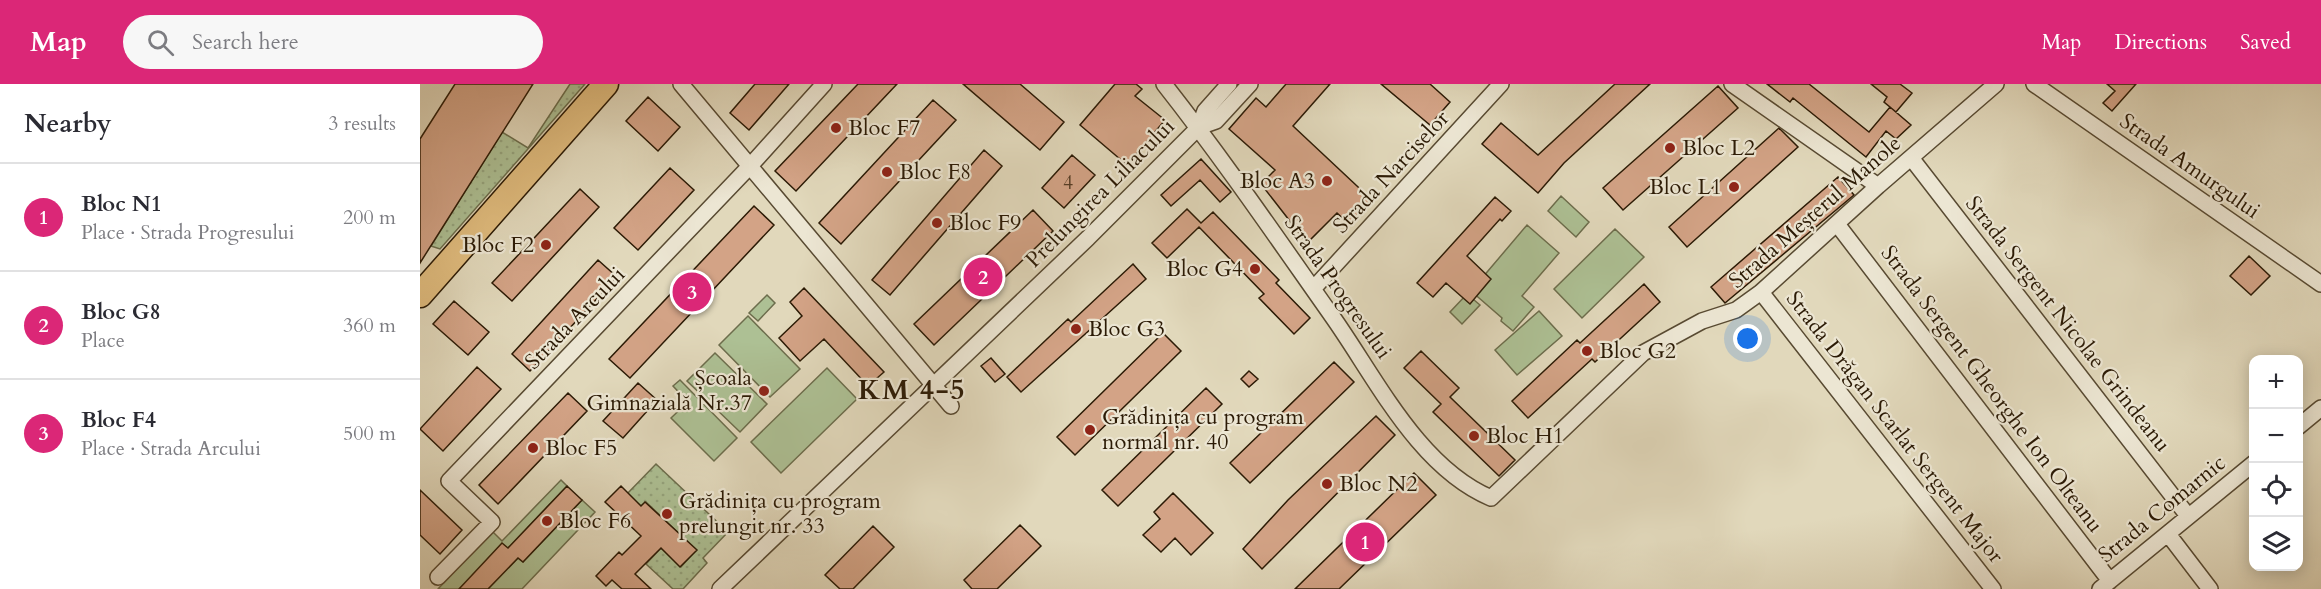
<!DOCTYPE html>
<html lang="en">
<head>
<meta charset="utf-8">
<style>
	body { margin:0; font-family:Cardo,serif; background:#f7f7f7; color:#2b2b33 }
	.controls { position:absolute; right:18px; bottom:18px; display:grid; overflow:hidden; border-radius:12px; box-shadow:0 3px 15px #0003 }
	.controls button { width:54px; height:54px; display:grid; place-items:center; padding:0; border:0; border-bottom:2px solid #e1e1e2; background:#fff; color:#2b2b33; font:30px sans-serif }
	.you { position:absolute; left:1328px; top:255px; width:21px; height:21px; margin:-15px; border:4px solid #fff; border-radius:50%; background:#1a73e8; box-shadow:0 0 0 9px #1a73e833 }
	.badge { display:grid; place-items:center; width:39px; height:39px; border-radius:50%; background:#db2777; color:#fff; font-size:20px; font-weight:700 }
	.pin { position:absolute; translate:-50% -50%; border:3px solid #fff; box-shadow:0 2px 6px #0006 }
	.list { margin:0; padding:0; list-style:none }
	h2 { display:flex; justify-content:space-between; align-items:center; height:78px; margin:0; padding:0 24px; font-size:26px }
	h2 small { font-size:20px; font-weight:400; color:#7c7c81 }
	.list li { display:grid; grid-template-columns:39px 1fr auto; gap:18px; align-items:center; box-sizing:border-box; height:108px; padding:0 24px; border-top:2px solid #e1e1e2 }
	.list b { display:block; font-size:22px; white-space:nowrap }
	.list p { margin:0; font-size:20px; white-space:nowrap; color:#7c7c81 }
	.list em { font-size:20px; font-style:normal; color:#7c7c81 }
	.icon { flex:none; width:33px; height:33px; fill:none; stroke:currentColor; stroke-width:2; stroke-linecap:round; stroke-linejoin:round }
	.map { position:relative; flex:none; width:1901px; height:505px; overflow:hidden }
	header { display:flex; align-items:center; gap:36px; box-sizing:border-box; height:84px; padding:0 30px; background:#db2777; color:#fff }
	header strong { font-size:28px }
	nav { display:flex; gap:33px; margin-inline-start:auto; font-size:21px }
	.search { width:420px; height:54px; background:#f7f7f7; display:flex; align-items:center; gap:15px; box-sizing:border-box; padding:0 21px; border-radius:33px; color:#7c7c81; font-size:22px }
	main { display:flex }
	aside { flex:1; background:#fff }
	.map>svg:first-child { display:block }
</style>
</head>
<body>
<header>
<strong>Map</strong>
<div class="search"><svg class="icon" aria-label="search" viewBox="0 0 24 24"><circle cx="10" cy="10" r="6"/><path d="M15 15l6 6"/></svg>Search here</div>
<nav><a>Map</a><a>Directions</a><a>Saved</a></nav>
</header>
<main>
<aside>
<h2>Nearby<small>3 results</small></h2>
<ul class="list">
<li><span class="badge">1</span><div><b>Bloc N1</b><p>Place · Strada Progresului</p></div><em>200 m</em></li>
<li><span class="badge">2</span><div><b>Bloc G8</b><p>Place</p></div><em>360 m</em></li>
<li><span class="badge">3</span><div><b>Bloc F4</b><p>Place · Strada Arcului</p></div><em>500 m</em></li>
</ul>
</aside>
<div class="map">
<svg width="1901" height="505" viewBox="0 0 1901 505">
	<defs>
		<pattern id="grass-dots" width="8" height="8" patternUnits="userSpaceOnUse" patternTransform="scale(1.5)"><rect width="8" height="8" fill="#adc094"/><path d="M2 2h.1M6 6h.1" fill="none" stroke="#95a47e" stroke-width="1.8" stroke-linecap="round"/></pattern>
	</defs>
	<rect width="100%" height="100%" fill="#e1d8bb"/>
	<filter id="stains"><feTurbulence type="fractalNoise" baseFrequency=".00333" numOctaves="4"/><feColorMatrix values="0 0 0 0 .2 0 0 0 0 .09 0 0 0 0 .02 0 0 0 .5 -.17"/></filter>
	<radialGradient id="worn" r=".72"><stop offset=".6" stop-color="#630" stop-opacity="0"/><stop offset="1" stop-color="#630" stop-opacity=".3"/></radialGradient>
	<!-- grass -->
	<path fill="url(#grass-dots)" stroke="#6c6d4c" stroke-width="1.5" d="M150 0H165L20 165 11 162 82 48 108 64Z
		M236 380 308 448 283 474 287 479 263 505H253L226 480 241 464 261 483 276 466 226 418 221 422 207 410Z"/>
	<!-- garden -->
	<path fill="#adc094" stroke="#6c6d4c" stroke-width="1.5" d="M1141 112 1169 138 1156 153 1128 127Z
		M1107 141 1139 169 1102 212 1114 223 1093 247 1081 237 1082 234 1051 207Z
		M1195 145 1224 173 1162 234 1134 205Z
		M1047 210 1060 221 1042 240 1030 228Z
		M347 211 355 219 338 237 329 229Z
		M1119 227 1142 252 1097 291 1075 266Z
		M328 232 380 285 350 313 299 261Z
		M295 269 347 320 320 348 267 297Z
		M407 284 437 315 361 389 331 358Z
		M260 296 317 354 294 377 251 334 268 318 253 302Z
		M141 396 147 402 88 464 39 505H18L72 447 82 457Z
		M162 416 175 428 102 505H68L98 474 103 478Z"/>
	<!-- building -->
	<path fill="#d3a386" stroke="#2b1a05" stroke-width="1.5" d="M35 0H113L0 179V55Z
		M335 0H369L329 46 310 29Z
		M438 0H477L376 107 355 87Z
		M543 0H600L644 38 620 66Z
		M695 0H716L722 5 715 12 745 36 707 81 660 41Z
		M866 0H910L873 42 953 117 930 141 917 129 887 159 841 100 855 86 809 45 836 14 846 23Z
		M961 0H1010L1030 18 1010 41Z
		M1195 0H1230L1144 79 1118 109 1062 60 1081 39 1118 71Z
		M1347 0H1389L1449 48 1470 23 1491 41 1476 55 1466 47 1446 73 1373 14 1370 18Z
		M1451 0H1480L1492 9 1476 28 1464 18 1467 13Z
		M1687 0H1716L1692 27 1683 19 1695 7Z
		M1298 2 1318 24 1203 126 1183 104Z
		M228 13 260 43 238 67 206 37Z
		M513 16 536 36 421 160 399 139Z
		M1359 44 1378 63 1267 163 1249 143Z
		M564 66 582 82 470 211 452 196Z
		M652 71 675 91 644 124 622 104Z
		M781 75 811 108 800 118 780 96 751 122 741 111Z
		M250 84 274 106 218 166 194 144Z
		M1418 93 1434 111 1305 219 1291 203Z
		M160 105 179 123 92 217 72 199Z
		M1075 113 1091 127 1082 137 1080 135 1047 172 1071 195 1050 220 1026 199 1013 213 997 199Z
		M334 122 354 141 210 294 189 275Z
		M767 125 781 139 793 128 859 196 856 199 890 234 874 250 839 214 844 210 779 143 747 174 732 159Z
		M613 126 633 147 514 261 494 240Z
		M1829 172 1850 192 1831 211 1810 192Z
		M178 176 197 193 110 287 92 270Z
		M713 180 726 195 601 308 587 293 648 235 651 238Z
		M1224 200 1240 218 1175 278 1172 275 1108 334 1092 317 1157 256 1160 259Z
		M384 204 464 288 448 302 404 255 380 277 359 254 382 232 370 218Z
		M34 217 69 248 48 271 13 240Z
		M743 249 761 267 655 371 637 353Z
		M1001 267 1039 304 1030 313 1095 376 1079 392 1013 328 1021 320 984 284Z
		M571 274 585 290 575 298 561 282Z
		M914 278 934 298 830 399 810 379Z
		M57 283 81 305 23 367 0 345Z
		M829 287 838 295 829 303 821 295Z
		M218 299 237 316 203 354 183 337Z
		M786 304 802 320 698 422 682 406Z
		M148 309 167 327 78 420 59 401Z
		M956 332 975 351 842 485 823 465 868 416Z
		M994 389 1016 411 919 505H875Z
		M147 402 162 416 103 478 98 474 68 505H39L82 459 88 464Z
		M201 402 221 422 225 418 277 466 260 483 241 464 215 490 231 505H202L192 496 186 502 176 492 199 468 202 471 221 452 185 418Z
		M0 406 42 446 20 470 0 451Z
		M753 409 793 449 771 471 755 454 741 468 723 451 740 435 734 428Z
		M600 441 621 462 577 505H552L544 496Z
		M453 442 474 463 433 505H420L405 491Z"/>
	<g fill="none" stroke-linecap="round" stroke-linejoin="round">
		<defs>
			<path id="street" d="M261 0 531 322
				M744 0C803 75 857 154 912 232 956 294 998 383 1071 414L1223 269 1282 237 1316 226 1341 208 1458 102 1576 0
				M1312 0 1458 102
				M1614 0 1901 200
				M779 43 785 27 809 0
				M1492 75 1768 432
				M1417 140 1690 497
				M893 205 1081 0
				M1341 208 1573 505
				M1878 343 1901 324
				M1748 450 1790 505
				M18 493 72 438 29 397 330 82 404 0
				M300 505 668 154 779 43 796 37 830 0
				M1680 505 1834 379"/>
			<path id="primary" d="M0 211 186 0"/>
		</defs>
		<!-- street casing -->
		<use href="#street" stroke="#584a32" stroke-width="18"/>
		<!-- primary casing -->
		<use href="#primary" stroke="#2b1a05" stroke-width="27"/>
		<!-- street -->
		<use href="#street" stroke="#ece6d3" stroke-width="15"/>
		<!-- primary -->
		<use href="#primary" stroke="#e0bc7e" stroke-width="24"/>
	</g>
	<!-- markers -->
	<g fill="#8f2418" stroke="#ece6d3" stroke-width="2">
		<circle cx="416" cy="44" r="6"/>
		<circle cx="1250" cy="64" r="6"/>
		<circle cx="467" cy="88" r="6"/>
		<circle cx="907" cy="97" r="6"/>
		<circle cx="1314" cy="103" r="6"/>
		<circle cx="517" cy="139" r="6"/>
		<circle cx="126" cy="161" r="6"/>
		<circle cx="835" cy="185" r="6"/>
		<circle cx="656" cy="245" r="6"/>
		<circle cx="1167" cy="267" r="6"/>
		<circle cx="344" cy="307" r="6"/>
		<circle cx="670" cy="346" r="6"/>
		<circle cx="1054" cy="352" r="6"/>
		<circle cx="113" cy="364" r="6"/>
		<circle cx="907" cy="400" r="6"/>
		<circle cx="247" cy="430" r="6"/>
		<circle cx="127" cy="437" r="6"/>
	</g>
	<g text-anchor="middle" dominant-baseline="central" stroke-width="4.5" stroke-linejoin="round" paint-order="stroke">
		<!-- number labels -->
		<g font-size="20" fill="#553c25">
			<text x="648" y="98">4</text>
		</g>
		<!-- poi labels -->
		<g font-size="22" fill="#2b1a05" stroke="#ece6d3" text-anchor="start">
			<text x="428" y="44">Bloc F7</text>
			<text x="1262" y="64">Bloc L2</text>
			<text x="479" y="88">Bloc F8</text>
			<text x="895" y="97" text-anchor="end">Bloc A3</text>
			<text x="1302" y="103" text-anchor="end">Bloc L1</text>
			<text x="529" y="139">Bloc F9</text>
			<text x="114" y="161" text-anchor="end">Bloc F2</text>
			<text x="823" y="185" text-anchor="end">Bloc G4</text>
			<text x="668" y="245">Bloc G3</text>
			<text x="1179" y="267">Bloc G2</text>
			<text x="332" y="294" text-anchor="end">Școala<tspan x="332" dy="25">Gimnazială Nr.37</tspan></text>
			<text x="682" y="333">Grădinița cu program<tspan x="682" dy="25">normal nr. 40</tspan></text>
			<text x="1066" y="352">Bloc H1</text>
			<text x="125" y="364">Bloc F5</text>
			<text x="919" y="400">Bloc N2</text>
			<text x="259" y="417">Grădinița cu program<tspan x="259" dy="25">prelungit nr. 33</tspan></text>
			<text x="139" y="437">Bloc F6</text>
		</g>
		<!-- street labels -->
		<g font-size="22" fill="#2b1a05" stroke="#ece6d3">
			<text transform="translate(1770 82) rotate(35)">Strada Amurgului</text>
			<text transform="translate(971 88) rotate(-47)">Strada Narciselor</text>
			<text transform="translate(680 109) rotate(-45)">Prelungirea Liliacului</text>
			<text transform="translate(1395 128) rotate(-41)">Strada Meșterul Manole</text>
			<text transform="translate(918 203) rotate(55)">Strada Progresului</text>
			<text transform="translate(155 234) rotate(-46)">Strada Arcului</text>
			<text transform="translate(1648 240) rotate(52)">Strada Sergent Nicolae Grindeanu</text>
			<text transform="translate(1572 305) rotate(53)">Strada Sergent Gheorghe Ion Olteanu</text>
			<text transform="translate(1475 343) rotate(52)">Strada Drăgan Scarlat Sergent Major</text>
			<text transform="translate(1742 425) rotate(-39)">Strada Comarnic</text>
		</g>
		<!-- district labels -->
		<g font-size="28" font-weight="bold" letter-spacing="1.5" fill="#2b1a05" stroke="#ece6d3">
			<text x="492" y="306">KM 4-5</text>
		</g>
	</g>
	<rect width="100%" height="100%" filter="url(#stains)"/>
	<rect width="100%" height="100%" fill="url(#worn)"/>
</svg>
<div class="controls">
<button>+</button>
<button>−</button>
<button><svg class="icon" aria-label="locate" viewBox="0 0 24 24"><circle cx="12" cy="12" r="6"/><path d="M12 2v4M12 18v4M2 12h4M18 12h4"/></svg></button>
<button><svg class="icon" aria-label="layers" viewBox="0 0 24 24"><path d="M12 4l9 5-9 5-9-5zM3 14l9 5 9-5"/></svg></button>
</div>
<div class="you"></div>
<div class="pin badge" style="left:945px;top:458px">1</div>
<div class="pin badge" style="left:563px;top:193px">2</div>
<div class="pin badge" style="left:272px;top:208px">3</div>
</div>
</main>
</body>
</html>
